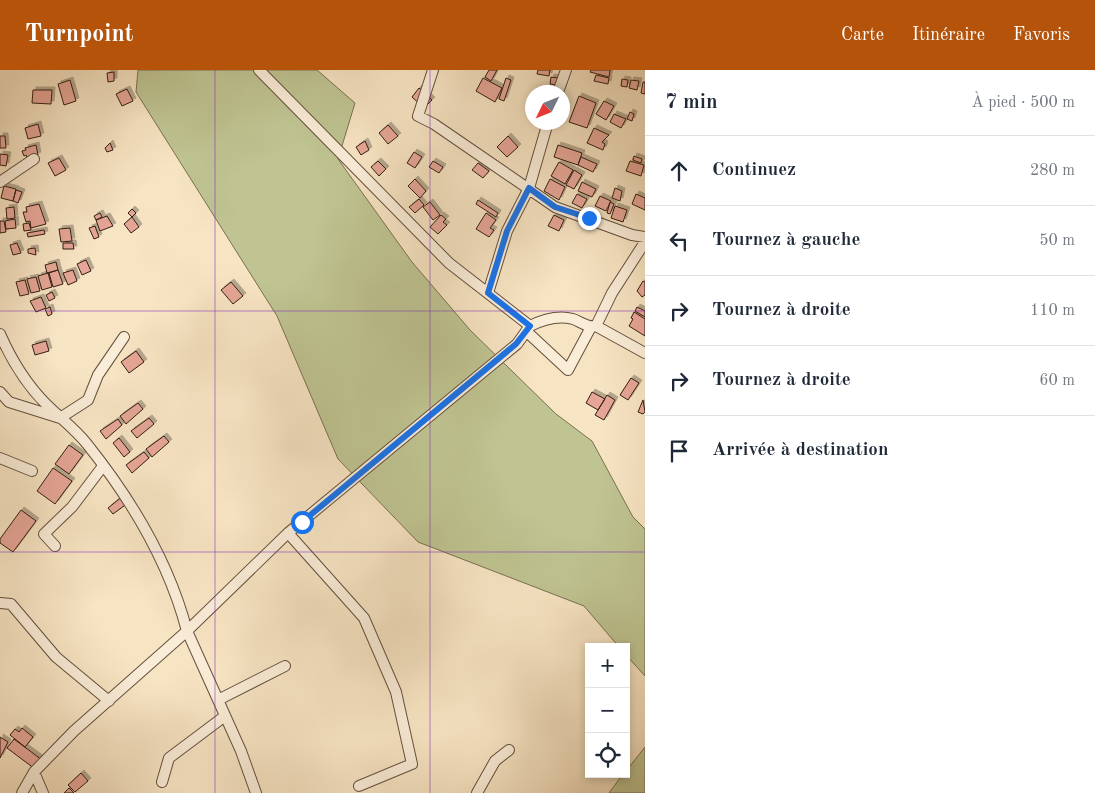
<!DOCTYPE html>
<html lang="fr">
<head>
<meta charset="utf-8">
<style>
	body { margin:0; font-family:"Old Standard TT",serif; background:#f2f2f3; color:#1f2937 }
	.controls { position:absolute; right:15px; bottom:15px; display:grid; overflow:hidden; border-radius:0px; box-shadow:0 2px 8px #0003 }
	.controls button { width:45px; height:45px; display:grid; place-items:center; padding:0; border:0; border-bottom:1px solid #e0e1e3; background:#fff; color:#1f2937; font:25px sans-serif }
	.compass { position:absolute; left:525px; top:15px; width:45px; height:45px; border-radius:50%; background:#fff; box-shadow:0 2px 8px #0003; rotate:227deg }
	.stop { position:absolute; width:15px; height:15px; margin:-11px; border:4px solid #1a73e8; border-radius:50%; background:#fff }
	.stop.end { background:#1a73e8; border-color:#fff; box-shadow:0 1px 5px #0008 }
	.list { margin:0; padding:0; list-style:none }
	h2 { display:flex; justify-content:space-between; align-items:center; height:65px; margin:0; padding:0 20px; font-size:21px }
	h2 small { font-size:16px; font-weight:400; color:#747a83 }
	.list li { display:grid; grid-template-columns:32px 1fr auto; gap:15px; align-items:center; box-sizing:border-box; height:70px; padding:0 20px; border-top:1px solid #e0e1e3 }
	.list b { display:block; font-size:19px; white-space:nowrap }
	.list em { font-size:16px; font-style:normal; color:#747a83 }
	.icon { flex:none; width:28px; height:28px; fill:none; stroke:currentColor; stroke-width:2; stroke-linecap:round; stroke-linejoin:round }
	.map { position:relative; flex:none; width:645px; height:723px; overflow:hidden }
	header { display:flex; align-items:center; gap:30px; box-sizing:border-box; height:70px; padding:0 25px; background:#b45309; color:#fff }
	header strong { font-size:24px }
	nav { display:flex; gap:28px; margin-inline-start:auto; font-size:18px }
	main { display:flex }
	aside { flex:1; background:#fff }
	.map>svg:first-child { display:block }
</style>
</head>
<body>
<header>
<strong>Turnpoint</strong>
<nav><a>Carte</a><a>Itinéraire</a><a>Favoris</a></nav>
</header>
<main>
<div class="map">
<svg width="645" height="723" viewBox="0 0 645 723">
	<defs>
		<filter id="shadow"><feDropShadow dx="3" dy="-3" stdDeviation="0" flood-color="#0004"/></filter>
	</defs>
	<rect width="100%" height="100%" fill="#f7e4c3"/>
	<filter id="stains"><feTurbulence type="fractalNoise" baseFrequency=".004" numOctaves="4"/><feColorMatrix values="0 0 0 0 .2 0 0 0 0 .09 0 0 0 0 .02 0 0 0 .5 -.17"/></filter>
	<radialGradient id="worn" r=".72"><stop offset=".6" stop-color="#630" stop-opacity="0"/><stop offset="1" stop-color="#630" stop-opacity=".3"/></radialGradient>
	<!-- green -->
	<path fill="#bfc492" stroke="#797052" d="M138 0H317L355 33 338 89 412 192 470 260 556 344 592 371 633 447 645 459V606L626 585V577H619L584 536 418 472 338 389 277 246 136 22Z
		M645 677V723H609L623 704H626V701Z"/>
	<!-- building -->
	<path fill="#e6a697" stroke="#331d12" filter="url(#shadow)" d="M489 0H497L491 11 485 7Z
		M538 0H550L549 6 537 4Z
		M591 0H610L609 7 590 2Z
		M114 2V11L108 12 107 3Z
		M596 5 609 8 608 14 594 11Z
		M551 7 558 8 556 15 550 14Z
		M483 8 502 18 495 32 476 21Z
		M506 8 511 10 504 31 499 29Z
		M622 9 628 10 627 17 621 16Z
		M70 10 76 31 64 35 58 14Z
		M631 10 639 11 637 20 629 18Z
		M643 12H645V24L641 23Z
		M419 18 432 30 424 38 412 27Z
		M127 19 133 31 122 36 116 24Z
		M33 20H52L51 34 32 33Z
		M579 26 596 33 587 58 569 52Z
		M604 31 614 36 606 50 596 44Z
		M630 42 634 44 632 51 627 49Z
		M614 44 626 49 621 58 610 52Z
		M38 54 41 66 28 69 25 58Z
		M388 55 398 66 388 74 379 63Z
		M594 58 609 65 602 72 605 74 603 80 587 73Z
		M0 66H5L6 78H0Z
		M508 66 518 77 507 87 497 77Z
		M365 71 369 80 361 85 356 77Z
		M110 73 113 80 107 82 105 78Z
		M36 75 38 85 27 88 26 85 24 86 22 81 26 80 25 78Z
		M558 75 582 83 578 95 554 87Z
		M414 82 422 87 415 98 407 93Z
		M0 84 8 85 6 96 0 95Z
		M634 86 642 89 641 93 633 90Z
		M581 87 597 94 593 102 578 95Z
		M59 88 66 100 55 106 48 93Z
		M378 91 386 99 379 106 371 97Z
		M433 91 443 97 439 103 429 97Z
		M630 91 644 95 641 106 626 101Z
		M559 92 573 100 565 114 551 106Z
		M478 93 489 101 483 108 472 100Z
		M574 100 582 105 574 119 566 115Z
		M415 109 426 121 420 128 408 116Z
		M550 109 565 117 559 130 544 121Z
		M582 112 596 119 592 127 578 121Z
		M4 116 16 119 13 131 1 128Z
		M615 118 622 121 620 131 612 128Z
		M16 120 22 122 18 133 13 131Z
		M577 124 587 129 582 138 572 133Z
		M636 124 645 128V140L632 134Z
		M600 126 611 131 606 141 595 136Z
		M419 129 424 135 415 143 409 137Z
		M478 130 498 143 496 147 476 134Z
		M430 132 440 145 433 150 423 137Z
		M610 132 614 134 610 144 607 143Z
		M39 134 46 154 31 158 30 151 26 152 23 142H27L26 137Z
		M615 136 627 140 623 152 611 148Z
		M14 137 15 148 7 149 6 138Z
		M132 139 136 143 132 147 128 143Z
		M100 143 102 147 96 150 94 146Z
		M486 143 496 150 490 158 494 160 489 167 476 159Z
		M441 145 446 149 443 152 447 155 438 164 430 157Z
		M554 145 564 150 559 161 548 156Z
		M107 146 113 156 100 161 96 150Z
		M132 147 139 157 131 163 124 154Z
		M15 149 16 158 6 159 5 151Z
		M0 151H4L6 162 0 163Z
		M29 153 31 160 24 161 23 154Z
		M95 156 99 167 94 169 89 158Z
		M70 158 72 171 61 172 59 159Z
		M44 160 45 164 28 167 27 163Z
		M17 173 21 183 13 185 10 175Z
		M63 173H73L74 179H63Z
		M35 178 36 185 28 183V179Z
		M86 190 91 201 82 205 77 194Z
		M56 192 58 200 47 203 45 195Z
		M58 200 63 214 53 217 49 203Z
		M73 200 77 211 68 215 63 203Z
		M48 203 52 217 42 220 38 206Z
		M36 207 40 221 31 223 27 209Z
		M25 210 29 224 20 226 16 212Z
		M643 211 645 212V225L642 227 637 221Z
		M231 212 243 226 233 234 221 220Z
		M52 222 55 228 49 231 46 225Z
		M41 227 46 238 36 242 30 231Z
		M50 237 52 244 48 246 45 239Z
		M637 237 645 241V247L635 241Z
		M634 242 645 249V266L629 256 633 249 631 248Z
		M46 271 49 281 35 285 32 275Z
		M136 281 144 292 129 303 121 292Z
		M631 308 639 313 628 330 620 325Z
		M592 322 605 329 598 340 586 333Z
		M607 325 615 330 604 350 595 345Z
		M643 330 645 342 643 344 638 342Z
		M138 333 143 339 126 354 120 346Z
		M149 348 154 354 137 368 131 361Z
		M118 349 122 355 106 369 100 361Z
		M164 366 169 372 152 387 146 379Z
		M119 368 130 382 124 387 113 373Z
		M69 375 83 385 69 404 55 394Z
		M144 382 149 388 132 403 126 395Z
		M53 398 72 411 55 434 37 421Z
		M123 426 128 433 113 444 108 438Z
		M21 440 36 451 13 482 0 473V469Z
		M22 658 33 667 25 677 10 665 15 659 19 662Z
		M0 667 8 672 0 688Z
		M14 669 42 690 35 699 7 678Z
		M81 703 88 711 75 722 68 715Z
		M69 718 74 723H64Z"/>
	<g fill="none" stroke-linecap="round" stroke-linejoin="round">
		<defs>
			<path id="minor" d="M259 0 449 193 530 256C544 249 558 245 573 249 581 252 588 258 596 256L645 283
				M433 0 418 46 434 54 555 137 632 165 645 167
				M558 22 566 0
				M0 112 34 89
				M488 223 507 161 529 118 548 52
				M596 256 612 223 645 172
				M526 261 568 300 591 257
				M0 264C11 289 27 315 46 334 59 347 75 359 87 374 131 429 169 492 187 561L241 681 256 723
				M0 322 9 332 60 348 88 330 98 305 124 267
				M0 388 32 401
				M288 463 364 548 396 622 412 694 359 716
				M55 476 44 464 72 437 103 396
				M0 533 11 534 56 587 109 631
				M218 630 285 596
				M34 702 43 723
				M162 712 169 688 225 646
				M22 723 34 702 74 661 187 561 288 463 517 274 530 256
				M477 723 495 691 509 680"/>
		</defs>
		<!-- minor casing -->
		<use href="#minor" stroke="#644f3e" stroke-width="12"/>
		<!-- minor -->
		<use href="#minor" stroke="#faedd8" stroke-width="10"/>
	</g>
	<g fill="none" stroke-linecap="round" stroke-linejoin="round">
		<!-- route -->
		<path stroke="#1a73e8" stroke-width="6" d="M302 452 516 274 530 256 488 223 507 161 529 118 555 137 589 148"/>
	</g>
	<!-- grid -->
	<path fill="none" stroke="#7b2cbf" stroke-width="1" stroke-opacity="0.55" d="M215 0V723M430 0V723M0 241H645M0 482H645"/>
	<rect width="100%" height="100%" filter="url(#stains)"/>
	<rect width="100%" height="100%" fill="url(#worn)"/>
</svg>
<div class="controls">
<button>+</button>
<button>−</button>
<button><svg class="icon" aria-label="locate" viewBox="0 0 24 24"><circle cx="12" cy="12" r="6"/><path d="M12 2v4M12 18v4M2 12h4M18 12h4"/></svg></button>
</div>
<svg class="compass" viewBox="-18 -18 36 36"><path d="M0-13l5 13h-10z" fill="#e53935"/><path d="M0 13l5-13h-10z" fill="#747a83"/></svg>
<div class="stop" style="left:302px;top:452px"></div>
<div class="stop end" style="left:589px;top:148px"></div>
</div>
<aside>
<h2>7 min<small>À pied · 500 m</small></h2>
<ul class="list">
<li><svg class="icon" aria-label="ahead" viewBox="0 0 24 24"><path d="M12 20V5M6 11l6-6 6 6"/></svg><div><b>Continuez</b></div><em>280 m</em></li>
<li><svg class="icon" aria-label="left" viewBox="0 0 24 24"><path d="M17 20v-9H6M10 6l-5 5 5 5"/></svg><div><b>Tournez à gauche</b></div><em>50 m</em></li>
<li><svg class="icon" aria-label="right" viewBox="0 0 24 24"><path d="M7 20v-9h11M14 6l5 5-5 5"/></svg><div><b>Tournez à droite</b></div><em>110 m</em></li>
<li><svg class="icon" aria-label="right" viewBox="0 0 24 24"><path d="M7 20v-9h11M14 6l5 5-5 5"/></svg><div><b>Tournez à droite</b></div><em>60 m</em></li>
<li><svg class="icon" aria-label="arrive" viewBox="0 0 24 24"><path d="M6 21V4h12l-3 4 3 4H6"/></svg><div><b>Arrivée à destination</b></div></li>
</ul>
</aside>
</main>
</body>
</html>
